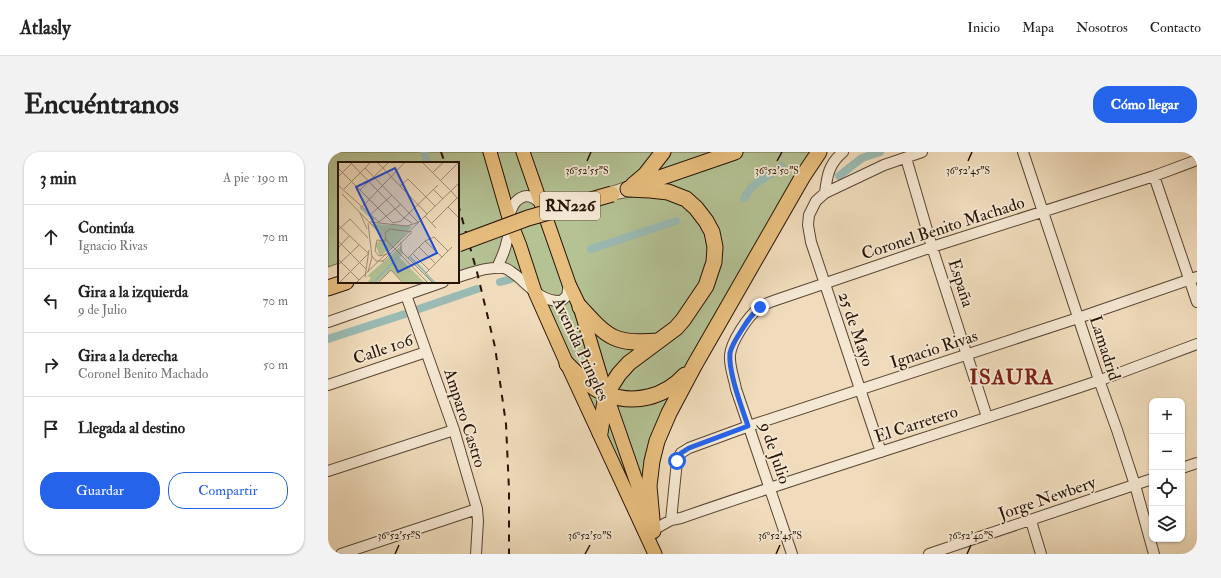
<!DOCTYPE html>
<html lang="es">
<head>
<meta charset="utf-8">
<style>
	body { margin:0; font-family:"IM FELL Double Pica",serif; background:#f2f2f2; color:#222 }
	.controls { position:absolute; right:12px; bottom:12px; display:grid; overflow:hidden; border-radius:8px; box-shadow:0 1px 3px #0004 }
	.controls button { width:36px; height:36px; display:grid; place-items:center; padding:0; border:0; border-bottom:1px solid #e0e0e0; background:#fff; color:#222; font:20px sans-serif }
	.stop { position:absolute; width:12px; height:12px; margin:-9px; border:3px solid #2563eb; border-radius:50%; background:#fff }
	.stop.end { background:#2563eb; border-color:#fff; box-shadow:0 1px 4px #0008 }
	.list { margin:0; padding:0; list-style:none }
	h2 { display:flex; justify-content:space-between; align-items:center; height:52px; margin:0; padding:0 16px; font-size:17px }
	h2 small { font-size:13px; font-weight:400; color:#767676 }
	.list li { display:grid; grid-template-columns:26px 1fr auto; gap:12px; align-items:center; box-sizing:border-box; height:64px; padding:0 16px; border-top:1px solid #e0e0e0 }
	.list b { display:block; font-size:15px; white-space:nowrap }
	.list p { margin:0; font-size:13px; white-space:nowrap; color:#767676 }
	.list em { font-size:13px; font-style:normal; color:#767676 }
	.actions { display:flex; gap:8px; padding:12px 16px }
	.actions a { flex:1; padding:9px 0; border:1px solid #2563eb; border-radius:16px; text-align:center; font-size:14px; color:#2563eb }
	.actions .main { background:#2563eb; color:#fff }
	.icon { flex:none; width:22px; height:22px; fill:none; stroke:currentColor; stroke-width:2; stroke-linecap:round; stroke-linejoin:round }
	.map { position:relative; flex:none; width:869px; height:402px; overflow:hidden; border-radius:16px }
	header { display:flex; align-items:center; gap:24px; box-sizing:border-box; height:56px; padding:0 20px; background:#fff; border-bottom:1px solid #e0e0e0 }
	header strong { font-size:19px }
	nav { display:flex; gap:22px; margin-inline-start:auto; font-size:14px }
	.intro { display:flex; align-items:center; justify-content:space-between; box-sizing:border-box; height:96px; padding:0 24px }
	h1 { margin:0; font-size:28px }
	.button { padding:10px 18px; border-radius:16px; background:#2563eb; color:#fff; font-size:14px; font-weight:700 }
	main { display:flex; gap:24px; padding:0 24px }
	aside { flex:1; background:#fff; border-radius:16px; box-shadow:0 1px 3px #0004 }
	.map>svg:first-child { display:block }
</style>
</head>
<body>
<header>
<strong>Atlasly</strong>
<nav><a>Inicio</a><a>Mapa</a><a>Nosotros</a><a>Contacto</a></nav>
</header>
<div class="intro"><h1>Encuéntranos</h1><a class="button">Cómo llegar</a></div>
<main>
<aside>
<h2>3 min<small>A pie · 190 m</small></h2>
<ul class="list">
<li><svg class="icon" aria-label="ahead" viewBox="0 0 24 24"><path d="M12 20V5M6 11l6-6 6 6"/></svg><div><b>Continúa</b><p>Ignacio Rivas</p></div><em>70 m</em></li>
<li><svg class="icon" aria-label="left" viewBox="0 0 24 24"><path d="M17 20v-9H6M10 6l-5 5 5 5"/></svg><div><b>Gira a la izquierda</b><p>9 de Julio</p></div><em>70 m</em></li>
<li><svg class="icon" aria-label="right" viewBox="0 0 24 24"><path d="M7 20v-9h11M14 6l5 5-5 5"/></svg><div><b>Gira a la derecha</b><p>Coronel Benito Machado</p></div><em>50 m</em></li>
<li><svg class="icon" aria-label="arrive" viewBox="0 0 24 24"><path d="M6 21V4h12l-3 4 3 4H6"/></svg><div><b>Llegada al destino</b></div></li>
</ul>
<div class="actions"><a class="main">Guardar</a><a>Compartir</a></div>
</aside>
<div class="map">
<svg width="869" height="402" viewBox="0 0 869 402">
	<rect width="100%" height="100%" fill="#f0dcbc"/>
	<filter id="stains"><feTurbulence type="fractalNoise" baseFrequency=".005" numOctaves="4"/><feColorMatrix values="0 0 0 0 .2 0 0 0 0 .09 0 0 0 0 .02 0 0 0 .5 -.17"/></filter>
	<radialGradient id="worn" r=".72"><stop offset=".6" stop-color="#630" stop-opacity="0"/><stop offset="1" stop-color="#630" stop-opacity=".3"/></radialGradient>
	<!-- green -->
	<path fill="#b4c294" stroke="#6c6a4c" d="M0 0H155L177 73 178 84 167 114 130 122V11H11V111L0 115Z
		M167 0H191L206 43 182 54Z
		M201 0H332L311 25 275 37 278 49 322 42 358 51 378 72 383 113 361 154 329 185 289 184 253 149Z
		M341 0H397L319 27Z
		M417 0H485L360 217 321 244 283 241 287 233 375 144 384 69 320 34Z
		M202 47 209 55 237 139 228 147 213 138 186 66 187 59 193 49Z
		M184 87 200 131 174 112Z
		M242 146 272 235 242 208 217 150Z
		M257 166 318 193 279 235Z
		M249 226 275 243 270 272Z
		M354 229 320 347 282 245 304 251Z
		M279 257 321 375 280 291 276 271Z"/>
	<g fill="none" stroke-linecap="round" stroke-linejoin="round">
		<!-- canal -->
		<path stroke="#9abbb4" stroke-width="8" d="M96 0 99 11
			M511 24 534 6 552 0
			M416 46 424 35 438 25 454 14
			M263 97 348 69
			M172 130 183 127
			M88 158 149 137
			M0 187 77 162"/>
		<defs>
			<path id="minor" d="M695 0 771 228 789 278 807 333 826 402
				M578 6 604 95 659 265
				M826 24 869 150
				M497 41C499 23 501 12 515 0
				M169 116C172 109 176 101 178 93 179 88 181 83 181 78 181 74 180 69 181 65 185 47 198 36 213 52
				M130 125C143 121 161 114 176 116 181 117 184 121 189 124 202 135 214 150 233 149L239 144 241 132
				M78 143 126 278 149 357 150 369 148 402
				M0 170 115 130
				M0 233 98 200
				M553 300 483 90 480 73 481 63 488 49 497 41 556 13 594 0
				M854 316 869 311
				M0 319 126 278
				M343 368 349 309 353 301 361 296 421 274 750 166 869 125
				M703 369 713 402
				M320 381 343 368 353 366C491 318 631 276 770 229 803 217 836 204 869 192
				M13 402 149 357
				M464 402 408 237C406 226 401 214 402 203 403 190 420 164 431 156 436 152 442 150 448 148L604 95 826 24 869 8
				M601 402 824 327"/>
			<path id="major" d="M162 0 181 66 192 94 207 140 239 212 327 402
				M195 0 241 132 252 155 278 242 321 366"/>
			<path id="highway" d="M305 33 317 23 335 0
				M308 34 407 0
				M0 136 18 130
				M252 155C280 186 287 193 330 189
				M239 212C250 223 263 236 278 242 307 253 337 245 357 223
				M272 281 278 242 291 222 301 211 348 176 355 168 378 134 386 110 387 95 384 80 378 69 368 56 358 47 340 40 322 38 300 37
				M325 379 321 334 324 309 329 289 341 261 366 214 475 24 491 0"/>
		</defs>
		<!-- minor casing -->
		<use href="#minor" stroke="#584532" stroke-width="12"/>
		<!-- major casing -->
		<use href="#major" stroke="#251304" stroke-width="15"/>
		<!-- highway casing -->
		<use href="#highway" stroke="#251304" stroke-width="17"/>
		<!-- minor -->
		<use href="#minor" stroke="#f5e8d3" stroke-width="10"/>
		<!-- major -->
		<use href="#major" stroke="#e8be7e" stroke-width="13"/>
		<!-- highway -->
		<use href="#highway" stroke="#e8be7e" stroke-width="15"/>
		<!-- rail -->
		<path stroke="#251304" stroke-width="2" stroke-dasharray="7 7" stroke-linecap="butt" d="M113 0 117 11
			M130 52 149 120 167 195 178 272 181 338V402"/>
		<defs>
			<path id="highway-bridge" d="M130 92 200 66 284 42"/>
		</defs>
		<!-- highway-bridge casing -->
		<use href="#highway-bridge" stroke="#251304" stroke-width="17" stroke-linecap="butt"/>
		<!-- highway-bridge -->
		<use href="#highway-bridge" stroke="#e8be7e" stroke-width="15"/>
	</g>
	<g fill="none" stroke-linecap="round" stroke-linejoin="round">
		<!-- route -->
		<path stroke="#2563eb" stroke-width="5" d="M349 309 353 301 361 296 420 274C414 256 400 220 402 201 404 192 410 184 415 176 420 168 425 161 432 155"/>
	</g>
	<!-- ticks -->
	<path fill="none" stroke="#251304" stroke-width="1.5" d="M259 9 263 0M449 9 454 0M640 9 644 0M67 402 71 393M257 402 262 393M448 402 452 393M639 402 643 393"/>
	<g text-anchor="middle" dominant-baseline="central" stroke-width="3.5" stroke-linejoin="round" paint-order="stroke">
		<!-- shield labels -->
		<rect fill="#f5e8d3" stroke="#635342" stroke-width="1" x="212" y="40" width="60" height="28" rx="3"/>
		<g font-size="16" font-weight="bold" fill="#251304">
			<text x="242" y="54">RN226</text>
		</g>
		<!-- street labels -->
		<g font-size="17" fill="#251304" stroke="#f5e8d3">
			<text transform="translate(615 76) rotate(-18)">Coronel Benito Machado</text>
			<text transform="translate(633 131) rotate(72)">España</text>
			<text transform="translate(528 177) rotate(71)">25 de Mayo</text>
			<text transform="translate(777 196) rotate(72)">Lamadrid</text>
			<text transform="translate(55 197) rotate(-19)">Calle 106</text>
			<text transform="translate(253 197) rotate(65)">Avenida Pringles</text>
			<text transform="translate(606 197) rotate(-18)">Ignacio Rivas</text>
			<text transform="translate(137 266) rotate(72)">Amparo Castro</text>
			<text transform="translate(588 272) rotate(-18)">El Carretero</text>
			<text transform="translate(447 301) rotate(71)">9 de Julio</text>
			<text transform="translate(719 346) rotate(-19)">Jorge Newbery</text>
		</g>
		<!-- district labels -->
		<g font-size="21" font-weight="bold" letter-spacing="1" fill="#7a1f14" stroke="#f5e8d3">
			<text x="684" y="225">ISAURA</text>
		</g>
	</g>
	<!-- overview -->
	<g transform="translate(10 10)">
		<rect width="121" height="121" fill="#f0dcbc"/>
		<path d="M33 62 74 64 60 81 42 94 37 82 47 75ZM63 84 65 91 62 96 87 121H66L53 108 39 121H29L33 116 30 114 27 116Z" fill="#b4c294"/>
		<path fill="none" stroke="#9abbb4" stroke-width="2" d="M22 45 36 58M72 95 88 111M88 112 97 121M35 121 60 95"/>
		<path fill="none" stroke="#9f8c72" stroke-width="1" d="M12 0 66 56 74 61M39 0 89 52M84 0 112 28M0 6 55 61 63 59 100 23M27 6 80 60M94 11 106 0M0 15 15 0M102 19 121 0M0 23 41 60 63 42M62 24 70 17 97 44M6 27 33 0M95 27 105 37M22 28 51 0M113 29 121 38M4 32 90 121M24 45 67 0M110 45 120 55M22 51 29 67M32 53 54 33M87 54 98 66M32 60 69 64 81 60M94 61 119 36M0 63 30 91M0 68 12 57 30 76M48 78 47 71 52 67 74 70M0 79 28 107M48 79 39 78 37 89 41 94 50 92M87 79 104 95M63 80V89L95 121M81 85 97 101M0 86 11 74M74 91 91 108M34 94 38 99H46M70 96 87 79 96 75 110 89M0 97 21 118M44 100 73 71M0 103 21 83M30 110 34 95 30 61M86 113 114 85M27 115 31 88M1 121 31 91M18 121 121 21M40 121 53 108 65 121"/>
		<path fill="#1d4ed8" fill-opacity="0.15" stroke="#1d4ed8" stroke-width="2" d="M57 6 99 91 60 110 18 25Z"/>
		<rect width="121" height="121" fill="none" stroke="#251304" stroke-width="2"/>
	</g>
	<g font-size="10" text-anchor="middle" fill="#251304" stroke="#f5e8d3" stroke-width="3.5" stroke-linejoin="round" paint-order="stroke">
		<text x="259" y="22">36°52'55"S</text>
		<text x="449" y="22">36°52'50"S</text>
		<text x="640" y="22">36°52'45"S</text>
		<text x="71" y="387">36°52'55"S</text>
		<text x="262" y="387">36°52'50"S</text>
		<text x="452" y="387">36°52'45"S</text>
		<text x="643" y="387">36°52'40"S</text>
	</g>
	<rect width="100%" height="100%" filter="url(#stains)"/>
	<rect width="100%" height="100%" fill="url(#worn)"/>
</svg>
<div class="controls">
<button>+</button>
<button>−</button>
<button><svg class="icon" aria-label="locate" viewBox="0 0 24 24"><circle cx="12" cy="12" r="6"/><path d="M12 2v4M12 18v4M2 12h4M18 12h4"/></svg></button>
<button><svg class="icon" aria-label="layers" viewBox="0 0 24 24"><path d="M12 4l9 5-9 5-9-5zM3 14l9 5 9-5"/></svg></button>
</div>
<div class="stop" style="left:349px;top:309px"></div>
<div class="stop end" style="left:432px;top:155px"></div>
</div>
</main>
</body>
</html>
